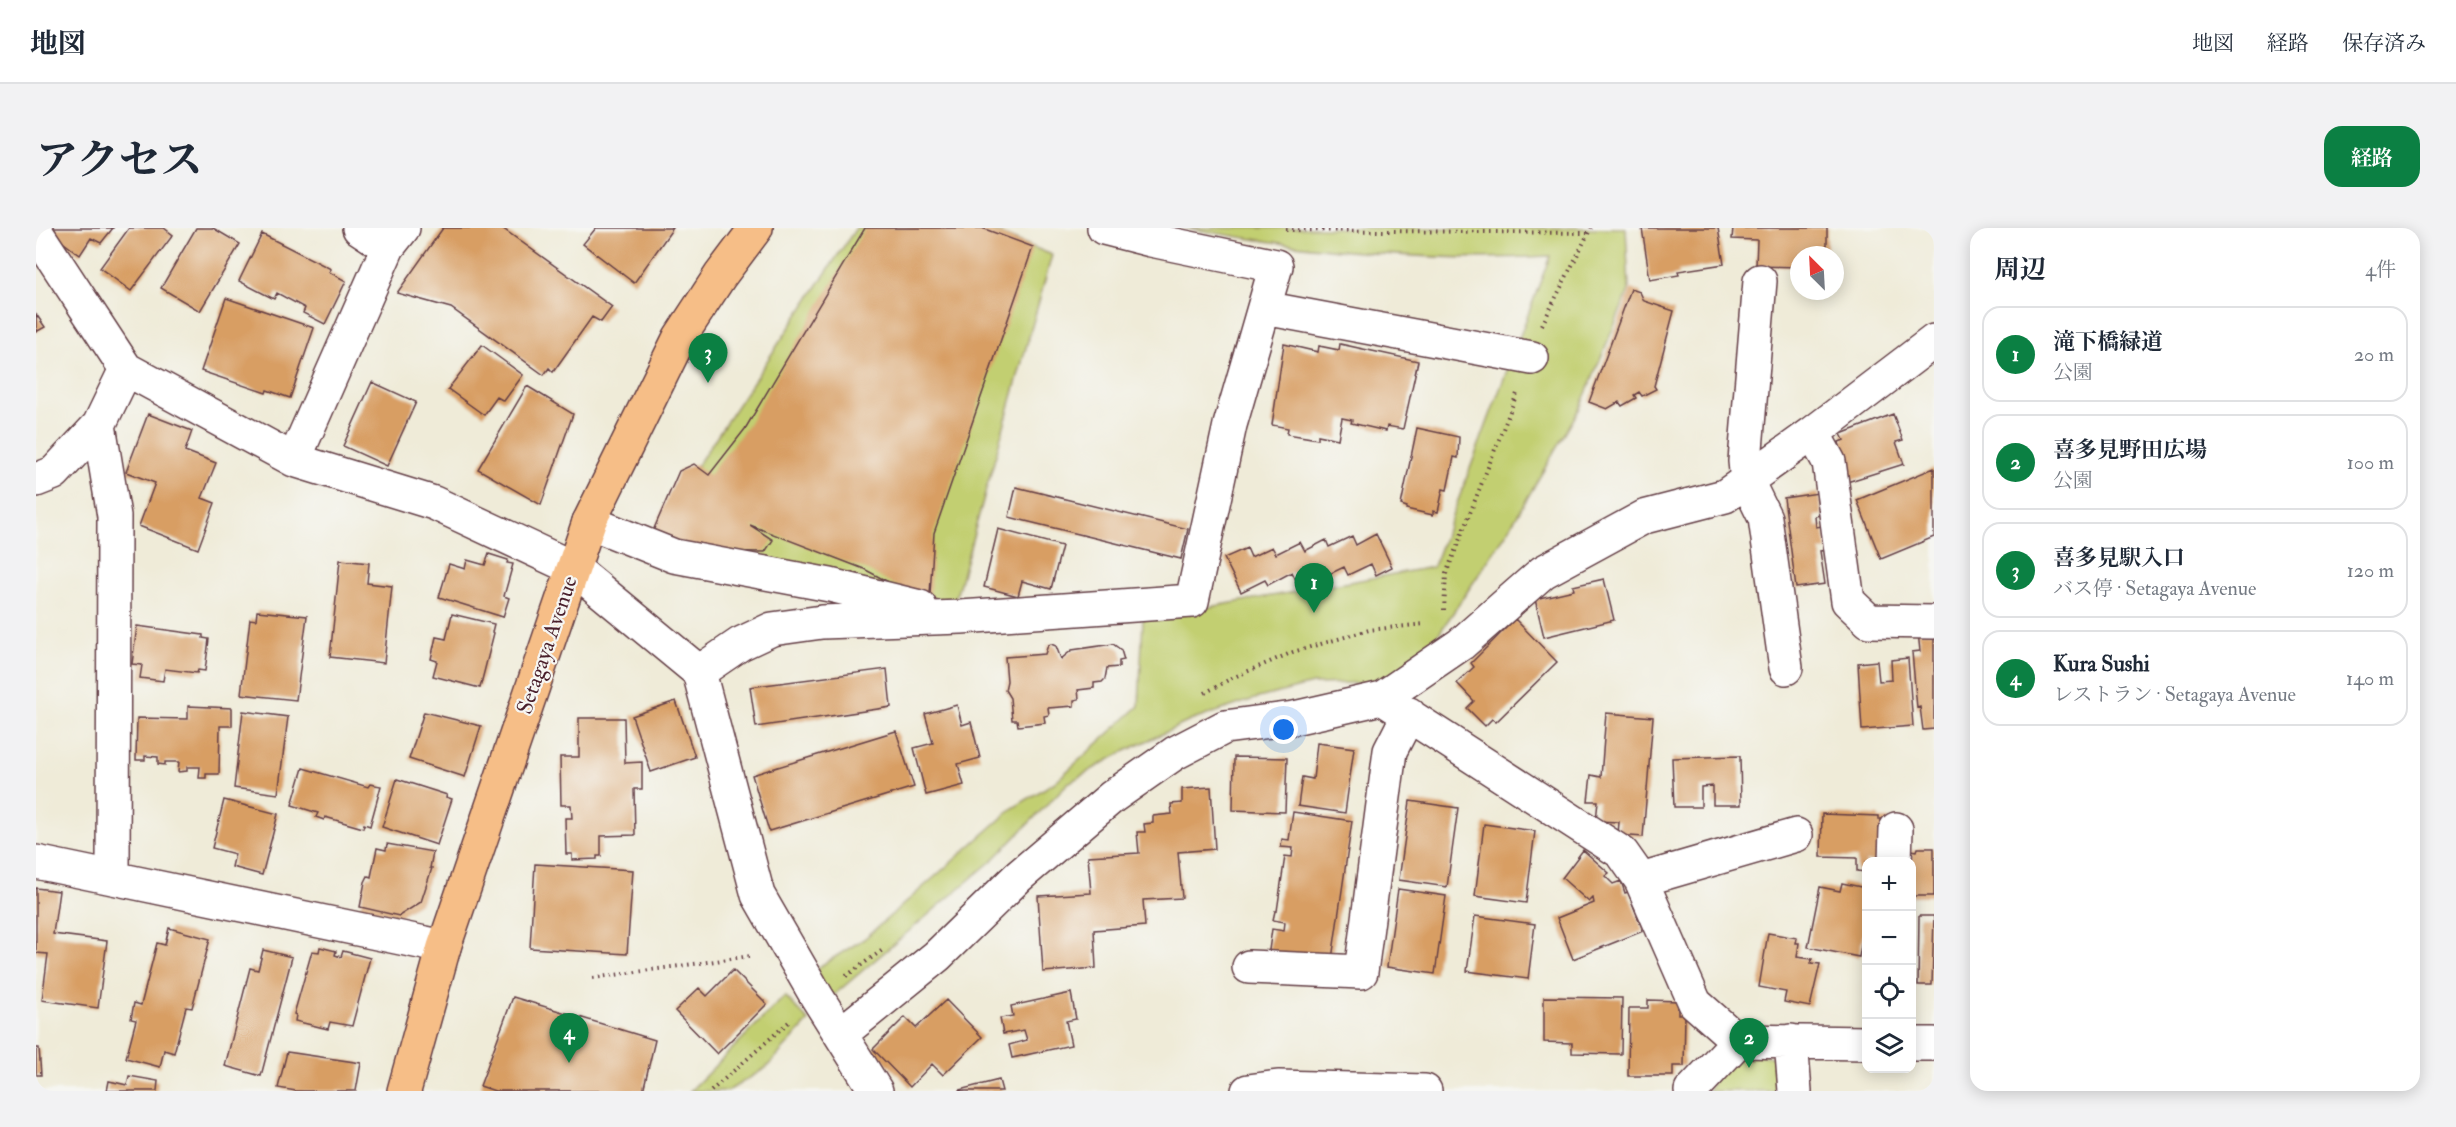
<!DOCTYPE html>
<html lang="ja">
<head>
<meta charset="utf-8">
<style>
	body { margin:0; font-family:"IM FELL Double Pica","Noto Serif JP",serif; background:#f2f2f3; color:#1f2937 }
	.controls { position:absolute; right:18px; bottom:18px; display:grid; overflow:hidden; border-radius:12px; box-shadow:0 3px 15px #0003 }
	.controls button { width:54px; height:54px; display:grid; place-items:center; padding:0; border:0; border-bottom:2px solid #e0e1e3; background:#fff; color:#1f2937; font:30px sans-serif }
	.compass { position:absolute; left:1754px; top:18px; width:54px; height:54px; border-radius:50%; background:#fff; box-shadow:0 3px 15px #0003; rotate:336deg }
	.you { position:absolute; left:1248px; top:502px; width:21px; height:21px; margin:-15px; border:4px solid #fff; border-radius:50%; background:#1a73e8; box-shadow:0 0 0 9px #1a73e833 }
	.badge { display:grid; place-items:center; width:39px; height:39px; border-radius:50%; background:#0b8043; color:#fff; font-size:20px; font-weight:700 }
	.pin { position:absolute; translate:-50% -50px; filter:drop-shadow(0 2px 3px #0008) }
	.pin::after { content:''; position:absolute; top:32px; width:21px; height:18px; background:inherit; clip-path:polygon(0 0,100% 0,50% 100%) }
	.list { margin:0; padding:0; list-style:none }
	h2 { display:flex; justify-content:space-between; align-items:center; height:78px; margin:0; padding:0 24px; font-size:26px }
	h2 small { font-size:20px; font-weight:400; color:#747a83 }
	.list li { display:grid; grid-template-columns:39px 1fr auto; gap:18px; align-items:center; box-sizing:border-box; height:96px; margin:0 12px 12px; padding:0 12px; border:2px solid #e0e1e3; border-radius:18px }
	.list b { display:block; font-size:22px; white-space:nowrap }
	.list p { margin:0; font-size:20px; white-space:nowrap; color:#747a83 }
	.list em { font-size:20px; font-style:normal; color:#747a83 }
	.icon { flex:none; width:33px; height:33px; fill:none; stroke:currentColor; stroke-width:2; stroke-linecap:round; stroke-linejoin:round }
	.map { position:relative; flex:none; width:1898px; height:863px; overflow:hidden; border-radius:18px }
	header { display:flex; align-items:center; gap:36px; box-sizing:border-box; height:84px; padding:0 30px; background:#fff; border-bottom:2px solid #e0e1e3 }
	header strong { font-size:28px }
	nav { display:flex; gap:33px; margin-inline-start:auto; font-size:21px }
	.intro { display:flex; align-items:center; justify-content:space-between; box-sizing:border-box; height:144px; padding:0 36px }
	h1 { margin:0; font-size:42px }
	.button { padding:15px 27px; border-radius:18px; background:#0b8043; color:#fff; font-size:21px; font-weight:700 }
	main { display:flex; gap:36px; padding:0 36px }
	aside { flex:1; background:#fff; border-radius:18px; box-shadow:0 3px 15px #0003 }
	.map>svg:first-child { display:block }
</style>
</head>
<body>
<header>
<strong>地図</strong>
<nav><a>地図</a><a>経路</a><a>保存済み</a></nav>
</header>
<div class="intro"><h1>アクセス</h1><a class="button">経路</a></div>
<main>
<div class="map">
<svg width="1898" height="863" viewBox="0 0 1898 863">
	<rect width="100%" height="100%" fill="#f6f6f2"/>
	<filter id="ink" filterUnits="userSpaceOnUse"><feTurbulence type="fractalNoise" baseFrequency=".0167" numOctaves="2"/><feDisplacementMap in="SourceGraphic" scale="12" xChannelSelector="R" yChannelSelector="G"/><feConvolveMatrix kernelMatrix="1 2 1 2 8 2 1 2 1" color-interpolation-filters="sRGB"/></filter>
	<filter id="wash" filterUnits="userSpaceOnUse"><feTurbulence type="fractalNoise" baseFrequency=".008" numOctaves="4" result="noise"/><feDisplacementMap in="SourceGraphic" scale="24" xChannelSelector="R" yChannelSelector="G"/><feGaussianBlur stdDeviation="1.35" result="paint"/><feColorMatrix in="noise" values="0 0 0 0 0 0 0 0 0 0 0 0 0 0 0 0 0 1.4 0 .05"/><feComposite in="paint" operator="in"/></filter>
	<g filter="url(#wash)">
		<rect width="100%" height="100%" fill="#efebd8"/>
		<!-- green -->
		<path fill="#c2cf71" stroke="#86774e" stroke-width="1.5" d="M820 0H951L1016 27 918 376 614 308Z
			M1151 0H1590L1593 62 1544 180 1472 303 1396 416 1362 458 1320 455 1276 456 1215 472 1154 493 1087 524 1032 555 959 630 792 772 773 745 828 711 977 580 1019 554 1103 478 1107 391 1397 339 1514 28C1393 35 1270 22 1151 0Z
			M749 768 773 793 730 840 692 863H654Z
			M1694 822 1748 831 1751 863H1672Z"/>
		<g id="blocks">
			<!-- building -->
			<path fill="#d89e63" d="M13 0H77L65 15 55 10 44 27 12 3Z
				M93 0H128L137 7 95 63 64 40Z
				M160 0H177L204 16 164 83 125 60Z
				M407 0H466L576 79 565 94 556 89 517 144 513 140 508 147 415 80 361 65Z
				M560 0H637L598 55 547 16Z
				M829 0H946L997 19 898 305 894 366 877 367 828 341 714 297 737 312 729 324 645 323 617 303 643 243 658 236 673 247 709 201Z
				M1606 0H1682L1688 36 1642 43 1643 47 1614 52Z
				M1697 0H1791V27H1763V39L1720 38 1721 12 1696 11Z
				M226 6 295 41 293 44 310 53 289 96 267 85 269 80 241 65 238 71 203 53Z
				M1595 61 1604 64 1608 73 1638 83 1618 158 1620 161 1606 168 1603 164 1598 167 1600 170 1586 178 1583 174 1571 181 1553 174Z
				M190 70 278 100 254 170 231 162 230 165 165 143Z
				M0 86 9 99 0 104Z
				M1248 116 1282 124 1283 118 1303 122 1304 116 1382 133 1367 201 1351 198 1350 203 1315 195 1316 192 1306 190 1302 211 1282 207V211L1251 206 1252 200 1236 197Z
				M446 117 487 147 468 173 461 169 448 187 412 161Z
				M336 154 380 174 351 238 307 218Z
				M491 158 537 186 505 277 442 241Z
				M112 186 156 203 149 223 180 235 166 270 179 275 162 321 103 298 119 255 90 244Z
				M1857 186 1867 212 1860 214 1868 236 1811 254 1803 214 1808 212 1805 206Z
				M1381 200 1423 209 1422 230 1418 229 1411 262 1407 261 1402 284 1397 283V287L1370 281 1371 279 1365 277Z
				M1898 240V309L1845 331 1821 272Z
				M980 259 1152 301 1145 331 973 289Z
				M1782 265 1786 287 1779 288 1780 299 1787 298 1791 322 1784 323 1789 356 1760 360 1748 270Z
				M962 301 1026 318 1015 361 986 353 982 368 948 359Z
				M1340 306 1356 339 1340 347 1335 336 1312 347 1308 339 1283 351 1278 343 1260 352 1256 344 1232 357 1229 352 1205 364 1188 330 1211 320 1215 329 1236 319 1240 326 1264 314 1269 323 1290 312 1293 319 1316 308 1320 317Z
				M453 326 472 332 471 335 477 336 468 368 473 370 467 389 403 369 413 336 429 341 431 332 449 337Z
				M304 332 333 335 331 355 356 358 348 435 294 429Z
				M1568 351 1578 392 1508 409 1499 371 1538 362 1537 358Z
				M221 383 271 388 260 472 205 466 214 391 220 392Z
				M416 386 458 396 456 404 458 405 444 460 397 448 401 433 395 431 400 409 410 411Z
				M1479 391 1521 434 1460 494 1456 491 1449 498 1431 480 1438 473 1421 455 1438 439 1435 435Z
				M101 398 167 407V410L173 411 169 443 162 442 161 445 129 441 127 453 104 450 106 437 96 436Z
				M1898 403V501L1887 502 1884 479 1881 480 1876 424 1884 423 1882 404Z
				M1015 416 1020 418 1025 431 1036 422 1077 416 1085 422 1088 432 1083 433V439L1071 440 1069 451 1066 454 1058 455V460L1042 462 1043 471 1038 472V478L1012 480 1013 487 1008 488 1009 495 982 498 981 492H976L974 470 969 462 971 453 969 429 1009 426 1012 417Z
				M1872 430 1877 498 1826 502 1822 435 1841 433 1843 453 1856 452 1855 432Z
				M851 441 855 479 720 499 714 459Z
				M640 473 659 529 615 544 596 488Z
				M921 477 926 497 935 494 944 530 922 536 928 557 890 567 878 520 897 515 889 486Z
				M152 478 196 480V498H184L183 546H170V550H163L164 539H151V543L142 544 143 534H129V537L122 536V529L109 528V532H100L101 490 152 491Z
				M207 483 252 489 242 566 198 560Z
				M388 484 445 498 429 549 373 531Z
				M1570 485 1617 489 1607 609 1582 607 1583 594 1560 593 1562 573H1552L1555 547 1565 549Z
				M543 490H588L589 535 606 534V561H598L599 607 565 608V628H561V631L536 632V626H530L529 590H536L535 577H525L524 529H543Z
				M860 503 878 559 733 603 716 547Z
				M1281 515 1318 520 1309 585 1262 578 1266 549 1277 551Z
				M1704 528 1705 577H1677V558L1665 559V579H1638L1636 530Z
				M1198 529 1251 530 1249 584 1197 582Z
				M267 540 332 559 334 556 345 558 334 598 328 596 327 600 289 589 288 592 280 589 282 585 256 577Z
				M361 551 411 567 410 569 416 571 401 617 346 599Z
				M1175 559 1179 621 1142 624 1146 670 1107 672 1109 698 1058 702 1060 740 1007 744 1002 668 1055 665 1052 628 1103 625 1101 604H1109L1108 596 1117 595V588L1136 586 1135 576 1146 575V561Z
				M188 572 242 586 226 647 196 639 199 626 176 620Z
				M1374 573 1422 580 1411 659 1363 652Z
				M1257 584 1316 593 1295 738 1232 729 1236 701 1248 703 1249 694 1237 692 1239 683H1241L1249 628 1256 629 1257 620 1245 619 1246 611 1253 612Z
				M1786 586 1843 588V591H1853L1852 634H1830V644L1821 643V630L1785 629Z
				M1448 596 1499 603 1490 675 1439 668Z
				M351 616 397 624 394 640H396L385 674 363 688 324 679 329 654 332 648 335 649 341 620 350 622Z
				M1882 620H1898V668H1876L1875 622 1881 623Z
				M1547 622 1573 645 1569 648 1577 656 1585 653 1589 665 1592 664 1607 703 1537 731 1521 690 1558 675 1557 670 1553 674 1526 650Z
				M499 636 597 642 591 726 494 720Z
				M1806 655 1830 660V707H1827L1823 729 1772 719 1784 659 1804 663Z
				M0 660 23 663 17 706 71 713 62 780 6 772 12 726 0 725Z
				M1362 661 1410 668 1399 746 1351 739Z
				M1439 688 1499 696 1492 751 1431 743Z
				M1883 688H1898L1896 757H1882Z
				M133 700 174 711 156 780 150 779 138 825 128 822 124 839 90 830 100 792 95 791 98 775 105 777 121 715 129 717Z
				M1732 705 1761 710 1760 715H1763L1761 729 1776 731 1775 735 1784 736 1774 779 1748 774 1750 764 1723 759Z
				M284 719 300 723 299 727 305 729 307 723 334 730 316 798 294 794 292 801 259 793 260 787 258 786 276 723 283 724Z
				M227 722 256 729 225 848 189 838 214 740 222 742Z
				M697 742 731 776 681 826 639 783 663 760 671 768Z
				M1035 765 1040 791 1030 793 1035 817 976 830 973 817 991 812 988 802 967 806 964 790 977 788 975 778Z
				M477 769 619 812 607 863H459L444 858Z
				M1508 769 1586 770 1585 826 1536 825V815L1508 814Z
				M910 772 946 809 907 847 896 836 874 859 837 821 869 789 880 800Z
				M1612 772 1642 773V786H1649L1648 838H1637V848H1592L1593 780H1612Z
				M0 820H3L5 847H0Z
				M251 824 325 835 320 863H260L242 860Z
				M93 848 122 853 121 863H71L73 853 91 857Z
				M963 852 966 863H923V862Z"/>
		</g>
	</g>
	<g filter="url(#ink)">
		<use href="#blocks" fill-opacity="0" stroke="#633e45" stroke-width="1.5"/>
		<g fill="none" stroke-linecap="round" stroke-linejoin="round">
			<defs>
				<path id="minor" d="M323 0 352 19
					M0 4 90 141 258 232 398 275 537 340 663 444 722 667 781 769 840 863
					M1724 53 1709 233 1711 253 1729 290 1750 440
					M1228 80 1496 130
					M63 197 78 288 77 649
					M1777 205 1793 234 1812 373 1833 393 1898 394
					M258 232 352 19 367 0
					M0 252 18 245 63 197 90 141
					M553 294 638 328 794 357 884 379
					M663 444 704 416 736 401 786 394 925 389 1156 373 1194 197 1240 38 1115 12 1068 0
					M1346 470 1586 625 1605 652 1659 775 1702 813 1830 815
					M0 634 408 719
					M1859 634 1860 601
					M1605 652 1760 607
					M1213 739 1325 744 1354 523 1373 486
					M806 805 901 728 982 649 1076 569 1139 525 1189 499 1258 490 1346 470 1425 416 1507 344 1608 289 1689 268 1777 205 1898 113
					M1755 813 1759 863
					M1876 816H1898
					M1212 863 1242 859 1389 863
					M1655 863 1702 813"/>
				<path id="major" d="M368 863 408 719 553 294 644 109 684 48 720 0"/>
			</defs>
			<!-- minor casing -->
			<use href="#minor" stroke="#633e45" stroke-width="36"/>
			<!-- major casing -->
			<use href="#major" stroke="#633e45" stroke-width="36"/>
			<!-- path -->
			<path stroke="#633e45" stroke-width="4" stroke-dasharray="1.5 4.5" stroke-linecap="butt" d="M1250 2 1551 5
				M1506 97 1555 0
				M1408 382 1410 346 1482 163
				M1169 465 1196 450 1257 424 1333 402 1389 396
				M810 748 848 721
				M557 750 715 728
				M675 863 755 792"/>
			<!-- minor -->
			<use href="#minor" stroke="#fff" stroke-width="33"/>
			<!-- major -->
			<use href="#major" stroke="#f6be87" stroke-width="33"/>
		</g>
	</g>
	<g text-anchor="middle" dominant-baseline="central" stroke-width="4.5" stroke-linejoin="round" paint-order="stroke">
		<!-- street labels -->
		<g font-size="22" fill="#4a1f2b" stroke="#f6f6f2">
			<text transform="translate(511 417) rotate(-71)">Setagaya Avenue</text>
		</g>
	</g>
</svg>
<div class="controls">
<button>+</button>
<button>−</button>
<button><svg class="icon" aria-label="locate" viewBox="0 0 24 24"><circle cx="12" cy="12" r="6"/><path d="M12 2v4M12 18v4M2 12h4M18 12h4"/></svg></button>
<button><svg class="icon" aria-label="layers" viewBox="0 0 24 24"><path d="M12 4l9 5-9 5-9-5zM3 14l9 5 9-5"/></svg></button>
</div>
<svg class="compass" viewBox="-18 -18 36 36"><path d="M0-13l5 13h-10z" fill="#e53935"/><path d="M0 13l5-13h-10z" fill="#747a83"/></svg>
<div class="you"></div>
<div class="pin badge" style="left:1278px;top:385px">1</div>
<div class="pin badge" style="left:1713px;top:840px">2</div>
<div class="pin badge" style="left:672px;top:155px">3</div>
<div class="pin badge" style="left:533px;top:835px">4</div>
</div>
<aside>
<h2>周辺<small>4件</small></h2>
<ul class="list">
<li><span class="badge">1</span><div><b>滝下橋緑道</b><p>公園</p></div><em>20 m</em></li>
<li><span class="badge">2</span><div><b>喜多見野田広場</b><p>公園</p></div><em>100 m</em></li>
<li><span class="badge">3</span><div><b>喜多見駅入口</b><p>バス停 · Setagaya Avenue</p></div><em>120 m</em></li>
<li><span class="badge">4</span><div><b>Kura Sushi</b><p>レストラン · Setagaya Avenue</p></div><em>140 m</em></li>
</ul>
</aside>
</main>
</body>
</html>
